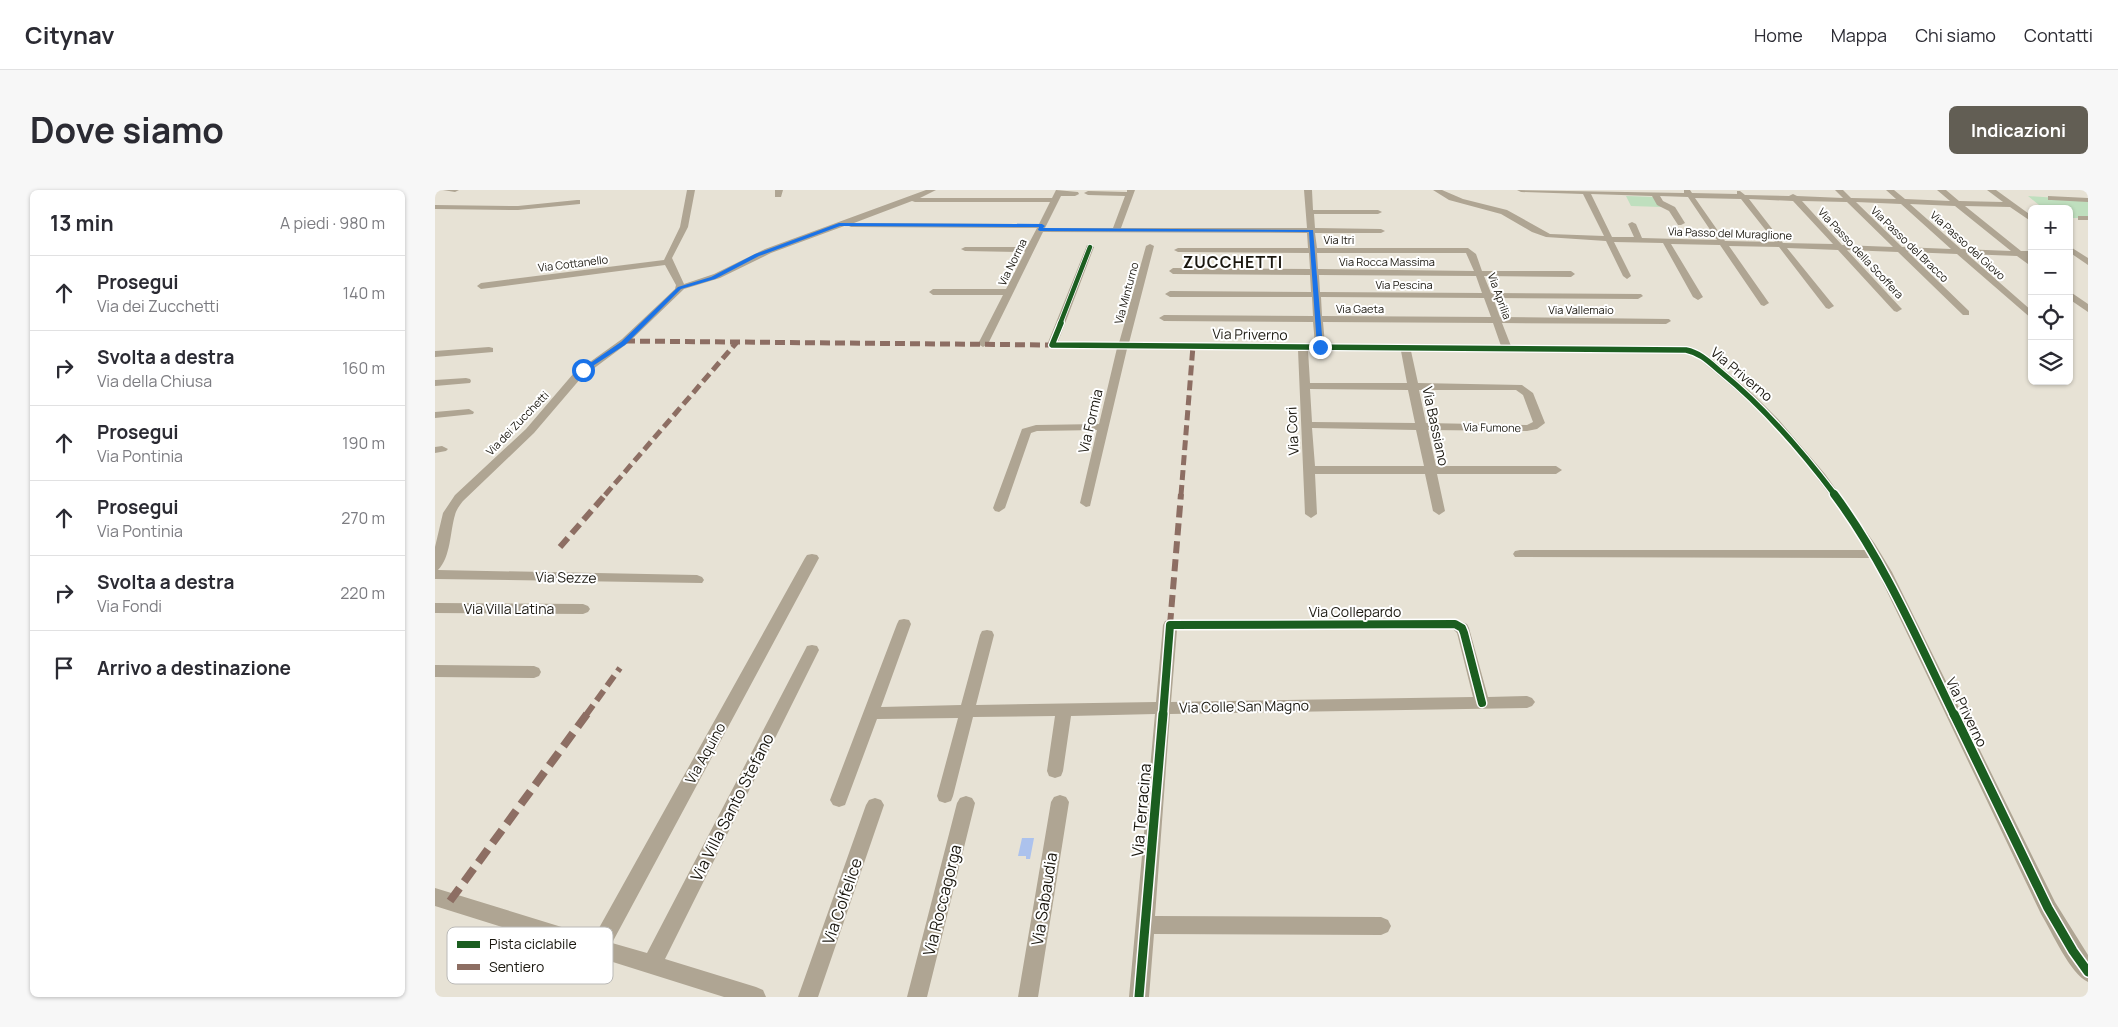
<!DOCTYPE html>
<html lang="it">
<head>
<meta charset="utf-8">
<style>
	body { margin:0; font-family:Manrope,sans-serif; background:#f7f7f7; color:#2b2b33 }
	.controls { position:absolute; right:15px; top:15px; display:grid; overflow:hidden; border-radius:8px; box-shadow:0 1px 4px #0004 }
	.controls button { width:45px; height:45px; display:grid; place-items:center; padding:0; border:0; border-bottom:1px solid #e1e1e2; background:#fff; color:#2b2b33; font:25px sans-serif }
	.stop { position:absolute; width:15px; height:15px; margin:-11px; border:4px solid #1a73e8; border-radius:50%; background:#fff }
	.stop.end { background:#1a73e8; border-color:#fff; box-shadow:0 1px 5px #0008 }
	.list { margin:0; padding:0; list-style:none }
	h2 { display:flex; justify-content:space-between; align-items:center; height:65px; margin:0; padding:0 20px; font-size:21px }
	h2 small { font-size:16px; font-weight:400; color:#7c7c81 }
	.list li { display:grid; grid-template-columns:32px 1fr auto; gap:15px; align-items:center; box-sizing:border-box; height:75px; padding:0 20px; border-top:1px solid #e1e1e2 }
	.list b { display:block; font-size:19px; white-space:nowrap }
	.list p { margin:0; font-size:16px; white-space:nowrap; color:#7c7c81 }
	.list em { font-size:16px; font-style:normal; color:#7c7c81 }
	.icon { flex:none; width:28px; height:28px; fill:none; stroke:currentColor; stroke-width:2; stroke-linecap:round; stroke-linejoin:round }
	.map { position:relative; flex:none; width:1653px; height:807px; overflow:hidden; border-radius:8px }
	header { display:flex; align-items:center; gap:30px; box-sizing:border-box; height:70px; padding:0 25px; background:#fff; border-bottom:1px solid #e1e1e2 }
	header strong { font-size:24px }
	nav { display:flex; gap:28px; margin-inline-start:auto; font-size:18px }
	.intro { display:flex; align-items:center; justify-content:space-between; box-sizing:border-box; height:120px; padding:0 30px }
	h1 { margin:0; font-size:35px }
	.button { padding:12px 22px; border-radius:8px; background:#625e54; color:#fff; font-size:18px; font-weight:700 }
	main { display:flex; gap:30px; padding:0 30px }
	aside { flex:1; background:#fff; border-radius:8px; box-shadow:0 1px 4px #0004 }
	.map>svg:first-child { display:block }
</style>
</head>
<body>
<header>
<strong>Citynav</strong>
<nav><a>Home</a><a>Mappa</a><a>Chi siamo</a><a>Contatti</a></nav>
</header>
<div class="intro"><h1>Dove siamo</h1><a class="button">Indicazioni</a></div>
<main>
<aside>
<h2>13 min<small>A piedi · 980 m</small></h2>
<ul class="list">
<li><svg class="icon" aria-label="ahead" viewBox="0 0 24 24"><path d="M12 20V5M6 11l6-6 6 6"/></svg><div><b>Prosegui</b><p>Via dei Zucchetti</p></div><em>140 m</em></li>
<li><svg class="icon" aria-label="right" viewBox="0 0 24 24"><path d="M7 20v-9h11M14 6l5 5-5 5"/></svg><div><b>Svolta a destra</b><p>Via della Chiusa</p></div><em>160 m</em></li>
<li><svg class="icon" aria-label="ahead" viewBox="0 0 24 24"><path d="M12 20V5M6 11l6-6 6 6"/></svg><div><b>Prosegui</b><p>Via Pontinia</p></div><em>190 m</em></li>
<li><svg class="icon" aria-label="ahead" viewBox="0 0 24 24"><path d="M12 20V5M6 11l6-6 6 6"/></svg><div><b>Prosegui</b><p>Via Pontinia</p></div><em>270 m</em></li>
<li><svg class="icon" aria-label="right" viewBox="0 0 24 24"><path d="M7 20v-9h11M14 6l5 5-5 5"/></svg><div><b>Svolta a destra</b><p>Via Fondi</p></div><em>220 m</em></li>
<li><svg class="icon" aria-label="arrive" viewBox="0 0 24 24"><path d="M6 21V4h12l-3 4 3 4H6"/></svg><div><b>Arrivo a destinazione</b></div></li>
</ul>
</aside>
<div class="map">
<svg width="1653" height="807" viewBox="0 0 1653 807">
	<rect width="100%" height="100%" fill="#e7e2d5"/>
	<!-- green -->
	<path fill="#bfdfbe" d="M1191 6 1221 7 1227 17 1196 16Z
		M1593 6 1653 10V28H1634V19H1609Z"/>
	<!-- water -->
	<path fill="#acc2ed" d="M587 648H599L595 669H591V666H583Z"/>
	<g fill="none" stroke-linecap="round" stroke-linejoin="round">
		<!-- minor -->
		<path fill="#afa593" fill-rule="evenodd" d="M8 0H24L20 2Z
			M252 0H260L253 37 237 68 249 94 279 84 330 59 491 0H501L485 8H617L621 0 643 2 644 4 640 6H626L610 38H678L690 6 653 5 649 3 653 1 692 2V0H700L686 38H872L869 0H877L878 20H943L947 22 943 24H879L880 38 946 39 950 41 946 43H880L882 58H1033L1041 64 1047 81H1136L1140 84 1136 87 1049 86 1056 103 1206 104 1208 106 1203 109 1058 108 1065 127 1234 129 1236 131 1231 134 1067 133 1076 156 1251 157 1264 161 1278 170 1318 204 1343 229 1390 284 1440 354 1457 382 1620 712 1653 765V792C1635 784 1617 742 1606 724L1436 368 1080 367 1078 364 1080 361 1085 360H1431C1393 297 1344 235 1288 189 1278 181 1269 172 1257 165L1251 163 976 161 983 193 1087 195 1098 203 1110 233 1102 239 1092 241 993 240 1001 276H1121L1127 280 1121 284H1002L1010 321 1004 325 998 321 990 284H880L882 324 876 328 870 324 863 160 692 159 655 316 651 317 645 313 662 240 602 241 596 243 570 318 564 322 560 321 558 318 587 239 601 235 664 234 682 158H617L612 155 652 55 659 57 623 152 684 153 711 56 715 54 719 56 694 153 880 154 878 132 729 131 724 128 729 125 878 126 877 107H735L730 104 735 101 876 102 875 85 738 84 734 81 738 78 875 79 874 63 743 62 739 60 743 58H873L872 43 608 42 553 154 548 157 543 154 568 105H498L494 102 498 99H571L590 62 530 61 526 59 530 57H592L602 38 416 37 412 35 336 63 285 88 249 99 193 153 146 188 99 243 28 311C25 315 21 320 20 325 15 341 16 367 3 380L262 385 267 387 269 390 267 393 0 389V357L8 323 20 305 91 239 138 184 187 149 240 99 241 95 230 75 46 99 42 96 46 93 229 70 245 37ZM477 11 480 12H615L604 34 419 33ZM882 63H1031L1039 81 883 79ZM884 85 1041 86 1047 103 885 102ZM886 107 1049 108 1056 127 887 126ZM888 132 1058 133 1066 156 890 154ZM873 160 966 161 972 193H875ZM875 199 973 200 980 233 877 232ZM984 200H1081L1088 205 1098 232 1092 235 991 233ZM877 238 981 240 989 276H880Z
			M340 0H348L346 7H340Z
			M998 0H1007L1028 9 1072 20 1115 44 1169 46 1148 4 1086 2 1082 0 1249 3V0H1255L1257 3 1302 4V1H1305L1310 5 1354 6 1358 4 1362 6 1408 8 1400 0H1408L1416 8 1461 9 1451 0H1459L1470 9 1515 11 1502 0H1511L1524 11 1568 12 1552 0H1561L1597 26V32L1575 17 1530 16 1586 61H1597V67L1593 66 1597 70V77L1582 66 1532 64 1597 121V129L1522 64 1473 62 1534 121V125H1528L1463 62 1412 60 1465 117 1467 119 1462 122 1459 121 1403 60 1352 58 1399 116 1394 119 1391 118 1344 57 1294 56 1334 113 1329 116 1326 115 1285 55 1236 54 1268 107 1263 110 1258 107 1228 53 1179 52 1196 86 1192 89 1188 86 1171 51 1111 47 1097 42 1066 24 1014 10ZM1156 4 1217 6 1222 15 1234 21 1243 35H1246L1250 33 1240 17 1228 11 1225 6 1253 7 1282 50 1207 48 1201 34 1197 32 1193 34 1199 47H1177ZM1260 8 1306 9 1340 52 1290 51ZM1314 9 1358 11 1398 54 1348 53ZM1367 11 1412 12 1458 57 1407 55ZM1421 12 1466 14 1516 59 1467 57ZM1475 14 1520 16 1576 61 1526 59Z
			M1613 6 1653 8V12L1616 10H1613Z
			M142 10H145V14L83 20 0 19V15L83 16Z
			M1643 26H1653V30H1643Z
			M1634 56 1653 68V75L1634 62Z
			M1634 101 1653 114V122L1634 109Z
			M54 157 58 158V162L0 167V161Z
			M31 188 35 189 36 191 35 193 0 196V190Z
			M34 219 39 222 38 224 0 228V222Z
			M7 256 13 259 11 261 0 263V257Z
			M377 364 382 365 384 368 177 753 212 763 370 460 372 456 377 455 382 456 384 460 230 769 321 797 328 800 331 807H289L0 716V698L159 747 370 368 372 365Z
			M0 413 148 414 153 416 155 419 153 422 148 424 0 423Z
			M469 429 474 430 476 434 446 517 526 515 545 445 547 441 552 440 557 441 559 445 541 515 721 512 728 435 730 431 735 430 1020 429 1032 434 1034 438 1053 507 1092 506 1097 508 1100 512 1097 516 1092 518 735 524 720 726 946 727 953 730 956 736 953 742 946 745 719 744 714 807H694L720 524 636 526 628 581 626 586 620 588 614 586 612 581 620 526 538 527 518 606 516 611 510 613 504 611 502 606 523 528 442 529 410 615 404 617 398 615 395 610 462 434 464 430ZM1018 439 1022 443 1038 507 736 512 742 440Z
			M0 475 99 476 104 478 106 482 104 486 99 488 0 487Z
			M625 605 631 607 634 612 603 807H583L616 612 619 607Z
			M531 606 537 608 540 613 492 807H472L522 613 525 608Z
			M440 608 446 610 449 615 383 807H363L431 615 434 610Z"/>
		<!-- quiet-far2 -->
		<path stroke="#8d6e63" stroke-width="5" stroke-dasharray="10 5" stroke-linecap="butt" d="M190 151 617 155
			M170 305 302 152
			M746 305 758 156"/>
		<!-- quiet-far1 -->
		<path stroke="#8d6e63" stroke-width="6" stroke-dasharray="12 6" stroke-linecap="butt" d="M125 357 171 304
			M735 435 746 304
			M151 525 185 478"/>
		<!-- quiet -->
		<path stroke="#8d6e63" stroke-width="8" stroke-dasharray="16 8" stroke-linecap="butt" d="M15 711 152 524"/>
		<defs>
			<path id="cycleway-far3" d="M625 134 655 57"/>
			<path id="cycleway-far2" d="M626 133 617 155 1251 160C1266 163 1275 173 1287 183 1330 218 1366 260 1400 305"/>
			<path id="cycleway-far1" d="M1399 304C1449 371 1482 449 1519 525
				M728 525 735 435 1020 434 1027 438 1029 443 1047 513"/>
			<path id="cycleway" d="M1519 524 1613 718 1638 761 1653 782
				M704 807 728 524"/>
		</defs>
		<!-- cycleway-far3 casing -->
		<use href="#cycleway-far3" stroke="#fff" stroke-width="6"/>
		<!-- cycleway-far2 casing -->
		<use href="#cycleway-far2" stroke="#fff" stroke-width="8"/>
		<!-- cycleway-far1 casing -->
		<use href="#cycleway-far1" stroke="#fff" stroke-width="11"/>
		<!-- cycleway casing -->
		<use href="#cycleway" stroke="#fff" stroke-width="12"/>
		<!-- cycleway-far3 -->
		<use href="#cycleway-far3" stroke="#1b5e20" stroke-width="4.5"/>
		<!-- cycleway-far2 -->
		<use href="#cycleway-far2" stroke="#1b5e20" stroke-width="5.5"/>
		<!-- cycleway-far1 -->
		<use href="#cycleway-far1" stroke="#1b5e20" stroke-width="8"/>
		<!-- cycleway -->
		<use href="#cycleway" stroke="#1b5e20" stroke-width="9"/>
	</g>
	<!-- route -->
	<path fill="#1a73e8" d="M404 33 607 34 610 36 608 38 878 40 888 157 885 159 882 157 874 42 605 41 603 40 604 37 405 36 324 66 280 89 246 99 190 155 150 181 145 180 186 152 243 97 276 87 320 64Z"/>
	<g text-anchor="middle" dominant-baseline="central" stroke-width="4" stroke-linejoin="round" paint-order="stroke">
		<!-- far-street labels -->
		<g font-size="11" fill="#1a170f" stroke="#fff">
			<text transform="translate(1295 43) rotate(2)">Via Passo del Muraglione</text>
			<text x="904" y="49">Via Itri</text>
			<text transform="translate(1475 54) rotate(44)">Via Passo del Bracco</text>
			<text transform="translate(1533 55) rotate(42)">Via Passo del Giovo</text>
			<text transform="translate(1426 63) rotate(47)">Via Passo della Scoffera</text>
			<text x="952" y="71">Via Rocca Massima</text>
			<text transform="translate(577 72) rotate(-64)">Via Norma</text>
			<text transform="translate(138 73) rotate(-7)">Via Cottanello</text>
			<text x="969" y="94">Via Pescina</text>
			<text transform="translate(691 103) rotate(-75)">Via Minturno</text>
			<text transform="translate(1065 106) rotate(70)">Via Aprilia</text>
			<text x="925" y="118">Via Gaeta</text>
			<text x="1146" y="119">Via Vallemaio</text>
			<text transform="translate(82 233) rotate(-46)">Via dei Zucchetti</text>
			<text transform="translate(1057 237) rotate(1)">Via Fumone</text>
		</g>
		<!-- street labels -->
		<g font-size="14" fill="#1a170f" stroke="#fff">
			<text transform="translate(815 144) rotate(1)">Via Priverno</text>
			<text transform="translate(1307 184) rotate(40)">Via Priverno</text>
			<text transform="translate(655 231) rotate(-77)">Via Formia</text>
			<text transform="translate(1001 236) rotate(78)">Via Bassiano</text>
			<text transform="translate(857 241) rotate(-93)">Via Cori</text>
			<text transform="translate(131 387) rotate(1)">Via Sezze</text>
			<text x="74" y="418">Via Villa Latina</text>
			<text x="920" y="421">Via Collepardo</text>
			<text transform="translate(809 516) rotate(-1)">Via Colle San Magno</text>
			<text transform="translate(1532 522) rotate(64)">Via Priverno</text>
			<text transform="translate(270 563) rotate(-61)">Via Aquino</text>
		</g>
		<!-- far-district labels -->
		<g font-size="16" font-weight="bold" letter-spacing="1" fill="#1a170f" stroke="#fff">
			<text x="798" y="72">ZUCCHETTI</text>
		</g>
		<!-- near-street labels -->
		<g font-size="16" fill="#1a170f" stroke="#fff">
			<text transform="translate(297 617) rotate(-63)">Via Villa Santo Stefano</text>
			<text transform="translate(706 620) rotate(-85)">Via Terracina</text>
			<text transform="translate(609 709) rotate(-81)">Via Sabaudia</text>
			<text transform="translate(507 710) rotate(-76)">Via Roccagorga</text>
			<text transform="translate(407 711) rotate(-71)">Via Colfelice</text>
		</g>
	</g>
	<!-- legend -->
	<rect x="12" y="737" width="166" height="57" rx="8" fill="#fff" stroke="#bab9b7" stroke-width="1"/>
	<rect x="22" y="751" width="23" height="7" fill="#1b5e20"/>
	<rect x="22" y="774" width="23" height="6" fill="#8d6e63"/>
	<g font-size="14" fill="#1a170f">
		<text x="54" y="759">Pista ciclabile</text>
		<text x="54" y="782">Sentiero</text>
	</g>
</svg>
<div class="controls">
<button>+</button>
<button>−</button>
<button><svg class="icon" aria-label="locate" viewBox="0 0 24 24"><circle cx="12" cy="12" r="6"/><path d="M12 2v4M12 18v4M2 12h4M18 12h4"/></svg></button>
<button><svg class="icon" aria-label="layers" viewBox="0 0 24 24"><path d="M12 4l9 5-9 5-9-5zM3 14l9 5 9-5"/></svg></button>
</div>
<div class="stop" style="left:148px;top:180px"></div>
<div class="stop end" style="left:885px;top:157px"></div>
</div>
</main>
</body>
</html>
